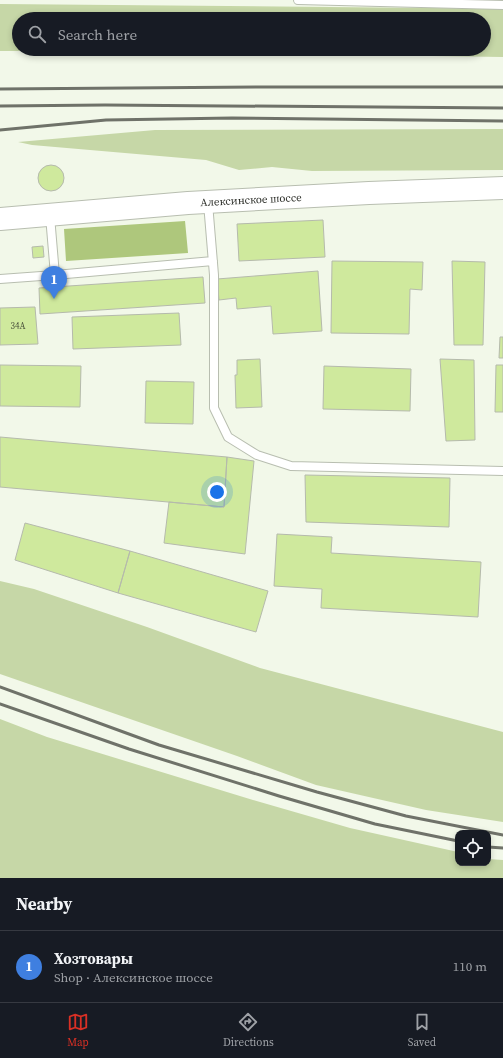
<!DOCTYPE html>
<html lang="en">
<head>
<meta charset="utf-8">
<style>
	body { margin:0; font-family:"Source Serif 4",serif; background:#242831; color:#f1f3f6 }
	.controls { position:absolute; right:12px; bottom:12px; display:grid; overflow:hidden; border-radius:8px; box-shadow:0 2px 6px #0003 }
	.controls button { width:36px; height:36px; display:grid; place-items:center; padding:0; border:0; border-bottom:1px solid #363941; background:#171b24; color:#f1f3f6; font:20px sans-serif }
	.you { position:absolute; left:217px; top:492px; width:14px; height:14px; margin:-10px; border:3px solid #fff; border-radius:50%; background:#1a73e8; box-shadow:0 0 0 6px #1a73e833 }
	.badge { display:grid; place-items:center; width:26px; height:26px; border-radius:50%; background:#d93025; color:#fff; font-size:13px; font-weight:700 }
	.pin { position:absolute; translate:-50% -33px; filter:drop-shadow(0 1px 2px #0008) }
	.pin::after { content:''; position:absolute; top:21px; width:14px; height:12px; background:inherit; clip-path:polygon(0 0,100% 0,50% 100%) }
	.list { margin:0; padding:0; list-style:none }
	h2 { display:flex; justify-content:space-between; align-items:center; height:52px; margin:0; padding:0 16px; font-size:17px }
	h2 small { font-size:13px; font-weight:400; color:#9ea1a6 }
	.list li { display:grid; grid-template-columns:26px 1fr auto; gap:12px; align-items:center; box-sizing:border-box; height:72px; padding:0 16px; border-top:1px solid #363941 }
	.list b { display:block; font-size:15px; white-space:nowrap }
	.list p { margin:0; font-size:13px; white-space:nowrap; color:#9ea1a6 }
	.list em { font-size:13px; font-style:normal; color:#9ea1a6 }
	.icon { flex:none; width:22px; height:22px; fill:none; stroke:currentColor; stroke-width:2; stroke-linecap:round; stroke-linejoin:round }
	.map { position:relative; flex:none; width:503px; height:878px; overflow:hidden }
	.search { position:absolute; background:#171b24; box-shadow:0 2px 6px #0003; left:12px; right:12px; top:12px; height:44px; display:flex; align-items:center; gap:10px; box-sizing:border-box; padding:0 14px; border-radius:22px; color:#9ea1a6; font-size:15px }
	.sheet { height:124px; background:#171b24 }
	nav { display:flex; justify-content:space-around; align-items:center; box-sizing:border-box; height:56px; border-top:1px solid #363941; background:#171b24; font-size:11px; color:#9ea1a6 }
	nav a { display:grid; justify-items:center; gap:2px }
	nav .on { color:#d93025 }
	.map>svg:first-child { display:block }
</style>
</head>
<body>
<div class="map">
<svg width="503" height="878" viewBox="0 0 503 878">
	<rect width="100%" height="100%" fill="#f2f8e9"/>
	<!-- green -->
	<path fill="#c6d7a7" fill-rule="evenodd" d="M0 4 432 8 503 9V57L89 51H0ZM19 19H484V49H19Z
		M503 129V170L312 171 272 167 239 170 206 160 32 145 18 142 155 130Z
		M0 581 34 589 147 627 260 668 503 732V822L426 810 316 785 237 756 0 674Z
		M0 719 47 737 253 800 350 828 458 852V863H488V859L503 860V878H0Z"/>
	<!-- forest -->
	<path fill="#aec77c" d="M185 221 188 253 66 261 64 229Z"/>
	<!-- building -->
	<path fill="#cfe99d" stroke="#b5baac" d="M38 178a13 13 0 1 1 26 0a13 13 0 1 1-26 0Z
		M323 220 325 257 239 261 237 224Z
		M43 246 44 257 33 258 32 247Z
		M332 261 423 262 422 290 410 289 409 334 331 333Z
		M452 261 485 262 483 345H454Z
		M318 271 322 331 273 334 271 306 237 309 236 298 219 300 217 279Z
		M203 277 205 303 40 314 39 288Z
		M35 307 38 344 0 345V308Z
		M179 313 181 345 73 349 72 317Z
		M500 337H503V358H499Z
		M260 359 262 407 236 408 235 375H237V360Z
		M440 359 474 360 475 440 446 441Z
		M0 365 81 366 80 407 0 406Z
		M496 365H503V412H495Z
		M324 366 411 369 410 411 323 409Z
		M146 381 194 382 193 424 145 423Z
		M0 437 227 457 224 507 0 487Z
		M227 457 254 461 245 554 164 543 169 502 224 507Z
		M305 475 450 478 449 527 306 522Z
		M25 523 130 551 118 593 15 560Z
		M277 534 332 537 331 553 481 562 478 617 321 608 322 589 274 586Z
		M130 551 268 591 256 632 118 593Z"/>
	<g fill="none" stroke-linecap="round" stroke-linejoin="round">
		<defs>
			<path id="lane" d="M298 0 503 5
				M208 203 214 275V408L228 437 257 455 291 466 503 471
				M50 216 55 275 213 261
				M0 279 55 275"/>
			<path id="secondary" d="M0 219 188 203 369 193 503 188"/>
		</defs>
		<!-- lane casing -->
		<use href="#lane" stroke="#b8beb0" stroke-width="10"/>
		<!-- secondary casing -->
		<use href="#secondary" stroke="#b8beb0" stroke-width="24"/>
		<!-- lane -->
		<use href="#lane" stroke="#fff" stroke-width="8"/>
		<!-- secondary -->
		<use href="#secondary" stroke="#fff" stroke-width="22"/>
		<!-- rail -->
		<path stroke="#6f7269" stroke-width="3" d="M0 89 266 87H503
			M0 106 105 105 503 108
			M0 130 106 120 232 118 503 121
			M0 687 159 745 317 792 406 816 503 835
			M0 704 129 749 279 796 375 824 458 841
			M488 847 503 848"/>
	</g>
	<g text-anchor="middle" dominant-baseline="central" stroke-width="3.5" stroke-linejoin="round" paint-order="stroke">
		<!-- number labels -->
		<g font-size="9" fill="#4b533c">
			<text x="18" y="326">34А</text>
		</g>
		<!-- street labels -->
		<g font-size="11" fill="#1f211b" stroke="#fff">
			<text transform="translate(251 200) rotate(-3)">Алексинское шоссе</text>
		</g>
	</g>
</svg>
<div class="controls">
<button><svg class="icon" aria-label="locate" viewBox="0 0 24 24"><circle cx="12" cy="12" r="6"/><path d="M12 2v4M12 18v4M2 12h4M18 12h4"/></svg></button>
</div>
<div class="you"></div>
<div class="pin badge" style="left:54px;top:299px;background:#3f7fe0">1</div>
<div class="search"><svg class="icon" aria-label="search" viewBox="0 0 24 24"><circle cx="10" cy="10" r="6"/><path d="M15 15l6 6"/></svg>Search here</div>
</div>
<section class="sheet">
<h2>Nearby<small></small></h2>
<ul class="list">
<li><span class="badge" style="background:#3f7fe0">1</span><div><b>Хозтовары</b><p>Shop · Алексинское шоссе</p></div><em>110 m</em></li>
</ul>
</section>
<nav>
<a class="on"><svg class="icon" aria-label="map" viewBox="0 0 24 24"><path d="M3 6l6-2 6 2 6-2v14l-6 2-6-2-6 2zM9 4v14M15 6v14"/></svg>Map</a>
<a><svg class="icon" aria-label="directions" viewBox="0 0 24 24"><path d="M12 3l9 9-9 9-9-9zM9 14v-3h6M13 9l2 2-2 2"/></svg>Directions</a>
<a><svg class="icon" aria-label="saved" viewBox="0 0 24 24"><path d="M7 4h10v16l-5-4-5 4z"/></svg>Saved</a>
</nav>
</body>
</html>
